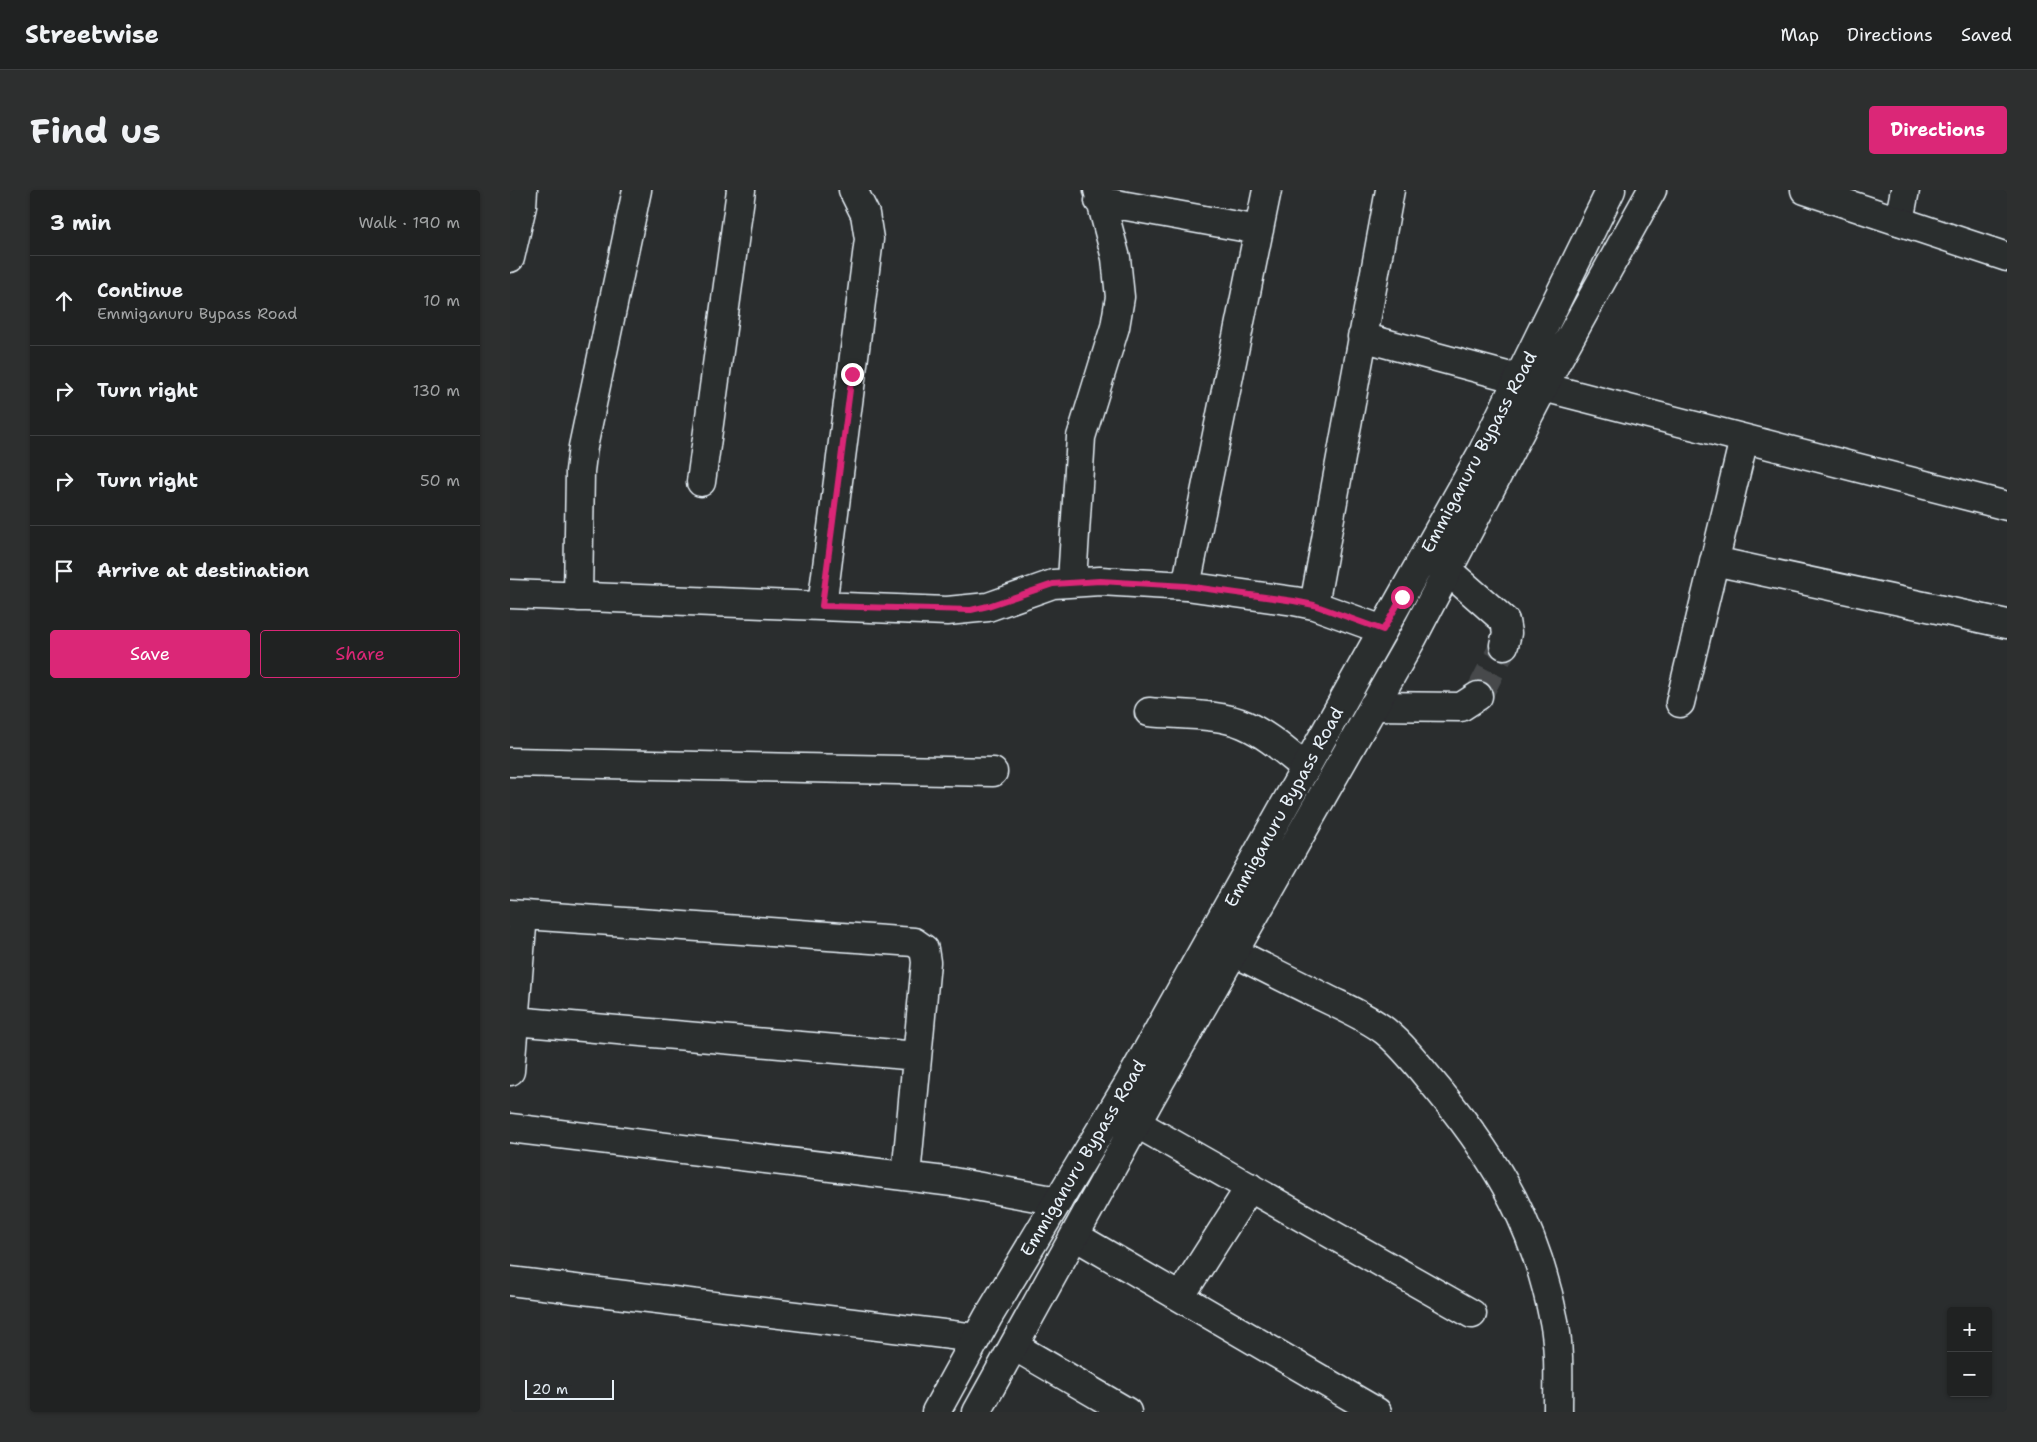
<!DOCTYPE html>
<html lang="en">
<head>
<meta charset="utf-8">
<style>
	body { margin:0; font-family:"Shantell Sans",sans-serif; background:#2d2f2f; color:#f1f3f6 }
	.controls { position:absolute; right:15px; bottom:15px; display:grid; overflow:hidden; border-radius:5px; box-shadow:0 1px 4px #0004 }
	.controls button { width:45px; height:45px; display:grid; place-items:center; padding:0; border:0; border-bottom:1px solid #3d3f40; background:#202222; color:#f1f3f6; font:25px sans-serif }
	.scale { position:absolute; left:15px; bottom:12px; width:89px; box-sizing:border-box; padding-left:5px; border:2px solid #e8f1f8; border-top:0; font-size:14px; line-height:18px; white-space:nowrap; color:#e8f1f8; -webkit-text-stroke:4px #2a2d2e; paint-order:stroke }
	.stop { position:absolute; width:15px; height:15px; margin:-11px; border:4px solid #db2777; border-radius:50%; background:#fff }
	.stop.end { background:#db2777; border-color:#fff; box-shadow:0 1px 5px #0008 }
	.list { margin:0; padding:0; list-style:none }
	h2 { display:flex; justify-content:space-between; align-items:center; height:65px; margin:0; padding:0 20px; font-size:21px }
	h2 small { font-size:16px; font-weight:400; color:#a2a4a5 }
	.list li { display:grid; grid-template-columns:32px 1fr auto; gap:15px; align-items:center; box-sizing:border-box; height:90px; padding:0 20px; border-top:1px solid #3d3f40 }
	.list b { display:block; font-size:19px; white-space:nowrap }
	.list p { margin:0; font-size:16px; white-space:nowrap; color:#a2a4a5 }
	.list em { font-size:16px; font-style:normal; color:#a2a4a5 }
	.actions { display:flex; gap:10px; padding:15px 20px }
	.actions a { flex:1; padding:11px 0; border:1px solid #db2777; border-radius:5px; text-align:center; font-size:18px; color:#db2777 }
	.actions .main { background:#db2777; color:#fff }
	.icon { flex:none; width:28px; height:28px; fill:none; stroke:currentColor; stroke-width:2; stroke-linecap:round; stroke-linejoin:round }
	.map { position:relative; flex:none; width:1497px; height:1222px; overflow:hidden; border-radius:5px }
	header { display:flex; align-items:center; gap:30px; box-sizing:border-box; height:70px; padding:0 25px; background:#202222; border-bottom:1px solid #3d3f40 }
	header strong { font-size:24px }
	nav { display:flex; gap:28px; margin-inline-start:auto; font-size:18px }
	.intro { display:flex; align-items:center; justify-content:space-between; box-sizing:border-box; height:120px; padding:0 30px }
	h1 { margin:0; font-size:35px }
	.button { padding:12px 22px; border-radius:5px; background:#db2777; color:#fff; font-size:18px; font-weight:700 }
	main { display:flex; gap:30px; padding:0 30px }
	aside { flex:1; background:#202222; border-radius:5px; box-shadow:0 1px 4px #0004 }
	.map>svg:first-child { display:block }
</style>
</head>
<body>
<header>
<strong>Streetwise</strong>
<nav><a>Map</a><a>Directions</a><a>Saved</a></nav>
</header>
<div class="intro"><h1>Find us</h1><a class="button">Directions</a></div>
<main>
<aside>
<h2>3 min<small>Walk · 190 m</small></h2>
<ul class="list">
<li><svg class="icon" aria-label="ahead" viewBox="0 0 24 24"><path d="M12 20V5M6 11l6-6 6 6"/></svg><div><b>Continue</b><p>Emmiganuru Bypass Road</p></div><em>10 m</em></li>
<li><svg class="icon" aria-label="right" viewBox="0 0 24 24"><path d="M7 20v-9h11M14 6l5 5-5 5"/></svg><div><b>Turn right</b></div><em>130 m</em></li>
<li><svg class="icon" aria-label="right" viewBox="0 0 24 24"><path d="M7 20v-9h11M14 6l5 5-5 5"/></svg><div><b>Turn right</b></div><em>50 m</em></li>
<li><svg class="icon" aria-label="arrive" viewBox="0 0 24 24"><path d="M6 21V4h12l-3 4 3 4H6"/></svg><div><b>Arrive at destination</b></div></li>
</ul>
<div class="actions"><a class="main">Save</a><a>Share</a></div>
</aside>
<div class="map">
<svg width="1497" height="1222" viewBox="0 0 1497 1222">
	<rect width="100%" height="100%" fill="#2a2d2e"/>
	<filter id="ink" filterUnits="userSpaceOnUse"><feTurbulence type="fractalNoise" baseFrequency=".02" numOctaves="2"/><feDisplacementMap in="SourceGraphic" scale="10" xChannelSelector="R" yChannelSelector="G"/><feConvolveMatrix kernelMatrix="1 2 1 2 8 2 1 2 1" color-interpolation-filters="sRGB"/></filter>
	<g filter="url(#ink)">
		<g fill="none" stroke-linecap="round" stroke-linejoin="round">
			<!-- minor-tunnel -->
			<path stroke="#464a4c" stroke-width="28" stroke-dasharray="28 14" stroke-linecap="butt" d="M968 506 994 455"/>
			<defs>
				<path id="minor" d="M589 11 749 40
					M1389 31 1395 0
					M0 68 12 16 13 0
					M852 147 1008 189
					M1033 197 1497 316
					M191 292 231 0
					M1204 371 1497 434
					M937 380 995 431 997 443 994 455
					M562 391 571 247 605 137 610 107 606 68 588 0
					M676 396 757 0
					M0 404 437 421 478 417 543 394 590 391 676 396 784 411 804 415 873 440
					M68 407 70 281 73 257 127 0
					M804 415 880 0
					M312 416 359 49 355 24 343 0
					M1170 513 1234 249
					M863 516 951 517 968 506
					M639 522C667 525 710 523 735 535 758 545 777 563 796 578
					M0 572 483 582
					M0 724 404 752 414 759 416 772 396 986
					M724 762C754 778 785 793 815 808 835 818 857 827 875 841 897 859 913 882 931 903 990 975 1026 1038 1044 1131 1050 1161 1048 1192 1048 1222
					M4 831 407 866
					M0 881 13 725
					M626 933 962 1124
					M0 938 443 992 548 1011
					M565 1046 867 1222
					M0 1091 466 1148
					M670 1107 740 997
					M504 1156 617 1222"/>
				<path id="major" d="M1295 0 1497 67
					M426 1222 478 1127 619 893 973 261 1101 0
					M467 1222 641 907 903 447 1046 173 1142 0"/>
			</defs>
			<!-- minor casing -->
			<use href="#minor" stroke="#e8f1f8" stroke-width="31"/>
			<!-- major casing -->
			<use href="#major" stroke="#e8f1f8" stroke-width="31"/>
			<!-- minor -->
			<use href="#minor" stroke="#2a2d2e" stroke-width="28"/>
			<!-- major -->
			<use href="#major" stroke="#2a2d2e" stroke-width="28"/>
		</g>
	</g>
	<g fill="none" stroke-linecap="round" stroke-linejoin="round" filter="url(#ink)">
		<!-- route -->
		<path stroke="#db2777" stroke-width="6" d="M342 184 312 416 461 420 478 416 543 394 590 391 676 396 784 411 804 415 873 440 892 407"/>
	</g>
	<g text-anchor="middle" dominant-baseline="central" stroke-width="4.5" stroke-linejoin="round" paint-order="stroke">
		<!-- street labels -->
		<g font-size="18" fill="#e8f1f8" stroke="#2a2d2e">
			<text transform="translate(969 262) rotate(-62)">Emmiganuru Bypass Road</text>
			<text transform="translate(774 617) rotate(-61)">Emmiganuru Bypass Road</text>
			<text transform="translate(573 968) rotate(-59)">Emmiganuru Bypass Road</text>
		</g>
	</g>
</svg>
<div class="controls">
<button>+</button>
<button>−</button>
</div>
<div class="scale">20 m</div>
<div class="stop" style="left:892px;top:407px"></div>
<div class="stop end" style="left:342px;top:184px"></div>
</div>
</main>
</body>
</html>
